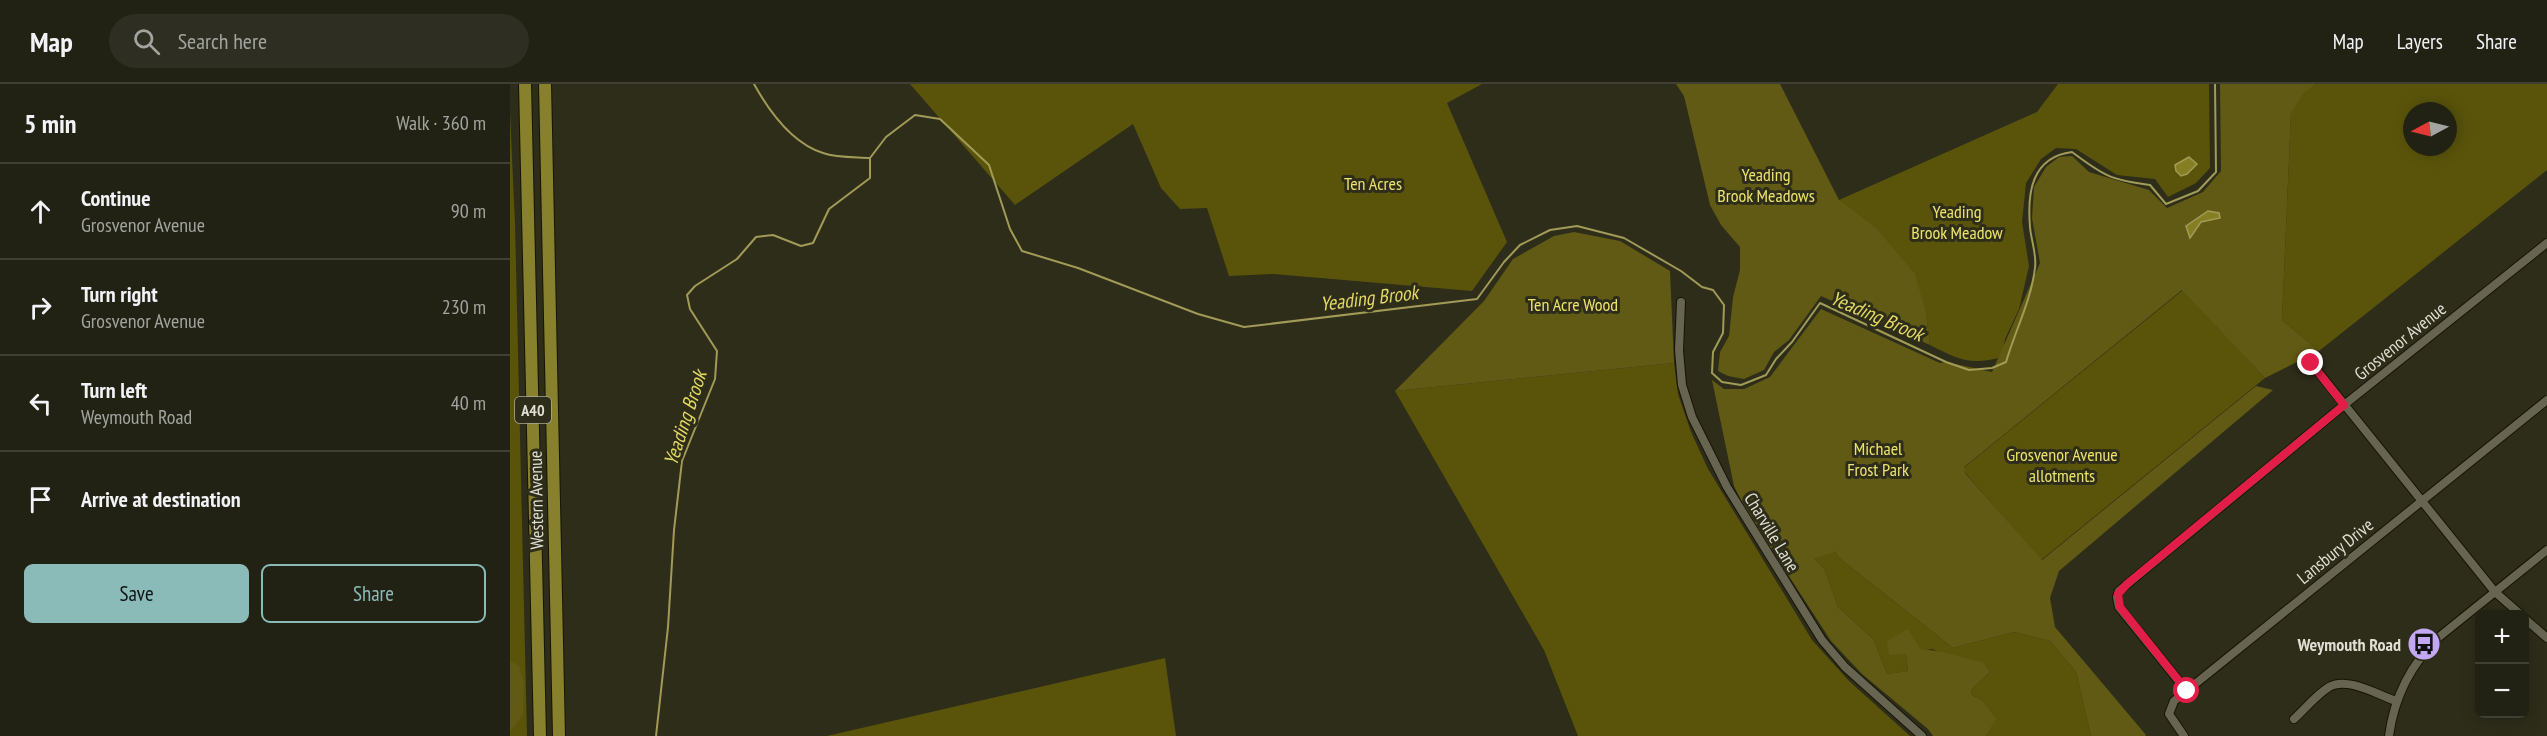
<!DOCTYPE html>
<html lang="en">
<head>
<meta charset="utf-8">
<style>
	body { margin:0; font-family:"PT Sans Narrow",sans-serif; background:#2e2f22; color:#f1f3f6 }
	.controls { position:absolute; right:18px; bottom:18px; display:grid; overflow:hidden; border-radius:9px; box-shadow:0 3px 15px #0003 }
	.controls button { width:54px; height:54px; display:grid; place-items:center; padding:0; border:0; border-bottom:2px solid #3f3f34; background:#222214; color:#f1f3f6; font:30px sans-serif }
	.compass { position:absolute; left:1893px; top:18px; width:54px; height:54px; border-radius:50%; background:#222214; box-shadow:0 3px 15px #0003; rotate:263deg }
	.stop { position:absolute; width:18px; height:18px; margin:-14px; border:4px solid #e11d48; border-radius:50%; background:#fff }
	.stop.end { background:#e11d48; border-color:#fff; box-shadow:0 2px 6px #0008 }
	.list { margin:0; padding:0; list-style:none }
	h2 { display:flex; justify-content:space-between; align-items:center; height:78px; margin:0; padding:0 24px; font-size:26px }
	h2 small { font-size:20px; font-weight:400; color:#a2a4a0 }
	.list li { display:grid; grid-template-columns:39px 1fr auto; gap:18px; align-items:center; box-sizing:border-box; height:96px; padding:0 24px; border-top:2px solid #3f3f34 }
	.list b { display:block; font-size:22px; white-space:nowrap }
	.list p { margin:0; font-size:20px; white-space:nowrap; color:#a2a4a0 }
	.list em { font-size:20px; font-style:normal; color:#a2a4a0 }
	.actions { display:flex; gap:12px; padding:18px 24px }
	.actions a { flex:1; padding:14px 0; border:2px solid #8bbbb9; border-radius:9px; text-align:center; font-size:21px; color:#8bbbb9 }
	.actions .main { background:#8bbbb9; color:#111 }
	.icon { flex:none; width:33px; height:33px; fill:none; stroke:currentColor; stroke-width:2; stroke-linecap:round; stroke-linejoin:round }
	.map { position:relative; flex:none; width:2037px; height:652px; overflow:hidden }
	header { display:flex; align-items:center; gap:36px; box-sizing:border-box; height:84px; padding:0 30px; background:#222214; border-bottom:2px solid #3f3f34 }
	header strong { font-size:28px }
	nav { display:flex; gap:33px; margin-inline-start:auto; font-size:21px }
	.search { width:420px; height:54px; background:#2e2f22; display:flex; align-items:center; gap:15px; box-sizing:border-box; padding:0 21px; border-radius:33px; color:#a2a4a0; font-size:22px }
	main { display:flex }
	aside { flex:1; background:#222214 }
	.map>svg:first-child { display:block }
</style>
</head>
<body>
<header>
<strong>Map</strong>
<div class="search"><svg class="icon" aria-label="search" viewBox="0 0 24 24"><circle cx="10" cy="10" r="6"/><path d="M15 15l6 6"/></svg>Search here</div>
<nav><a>Map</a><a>Layers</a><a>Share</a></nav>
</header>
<main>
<aside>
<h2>5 min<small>Walk · 360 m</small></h2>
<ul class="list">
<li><svg class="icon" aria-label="ahead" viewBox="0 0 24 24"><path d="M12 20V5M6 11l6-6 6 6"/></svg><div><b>Continue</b><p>Grosvenor Avenue</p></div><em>90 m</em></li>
<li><svg class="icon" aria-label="right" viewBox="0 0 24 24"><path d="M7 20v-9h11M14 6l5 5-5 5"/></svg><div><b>Turn right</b><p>Grosvenor Avenue</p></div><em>230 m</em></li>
<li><svg class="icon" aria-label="left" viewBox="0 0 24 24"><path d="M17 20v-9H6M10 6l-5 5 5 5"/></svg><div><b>Turn left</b><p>Weymouth Road</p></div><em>40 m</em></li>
<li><svg class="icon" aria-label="arrive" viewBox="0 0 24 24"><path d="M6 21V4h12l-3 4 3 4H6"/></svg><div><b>Arrive at destination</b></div></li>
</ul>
<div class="actions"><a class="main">Save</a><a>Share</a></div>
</aside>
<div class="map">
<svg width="2037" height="652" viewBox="0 0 2037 652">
	<rect width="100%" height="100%" fill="#2e2d1a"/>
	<!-- green -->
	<path fill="#5a540b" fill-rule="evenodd" d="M400 0H972L937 19 997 158 962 207 764 190 719 192 697 124 670 125 651 104 623 40 505 121Z
		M1548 0H1699L1700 84 1686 99 1658 113 1645 95 1607 91 1566 65 1546 64 1531 75 1516 99 1512 138 1519 182 1509 225 1495 255 1492 273C1461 282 1447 275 1420 261L1416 229 1329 116 1527 28Z
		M1806 0H2037V86L1809 267 1772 236 1781 29 1786 14ZM1902 27H1938V63H1902Z
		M0 29 5 140 17 652H0Z
		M1673 206 1755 294 1531 476 1452 385Z
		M1164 279 1168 310 1181 348 1198 385 1302 556 1339 597 1400 652H1068L1034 566 885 307Z
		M1326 466 1328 473 1443 564 1504 548 1540 557 1566 588 1581 652H1476L1485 635 1472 616 1462 611 1461 606 1480 588 1473 579 1447 574 1422 565 1396 569 1398 587 1377 590 1364 556 1328 523 1315 486 1305 475Z
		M655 574 666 652H317Z"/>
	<!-- forest -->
	<path fill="#605a14" d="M1166 0H1270L1329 116 1365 143 1405 190 1416 229 1420 261 1311 212 1279 256 1264 268 1254 286 1234 295 1218 292 1208 287 1210 268 1219 252 1223 213 1230 186V163L1211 141 1200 121 1174 12Z
		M1710 0H1806L1794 9 1781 29 1772 236 1809 267 1755 294 1672 206 1454 383 1455 389 1532 476 1746 302 1763 306 1549 487 1540 514 1545 543 1636 651 1635 652H1581L1566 588 1540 557 1504 548 1443 564 1328 473 1326 467 1305 475 1315 486 1328 523 1364 556 1377 590 1398 587 1396 570 1379 571 1377 557 1398 545 1411 566C1427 564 1455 575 1473 578L1480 588 1461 606 1462 611 1472 616 1486 635 1476 652H1423L1418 645 1352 590 1321 557 1264 469 1245 445 1224 402 1202 296 1214 305H1234L1260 293 1311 225 1430 279 1436 278 1482 288 1530 179 1522 134 1524 103 1536 83 1549 73 1562 72 1579 88 1639 106 1657 124 1693 108 1711 87Z
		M1064 148 1110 157 1160 187 1164 279 885 307 974 217 1003 175 1044 152Z
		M0 577 9 582 14 598 13 631 0 647Z"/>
	<!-- water -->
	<path fill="#867e22" stroke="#a19b57" stroke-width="1.5" d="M1679 73 1687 80 1677 90 1671 92 1666 87 1665 81Z
		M1698 127 1709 129 1710 134 1691 138 1680 154 1676 142Z"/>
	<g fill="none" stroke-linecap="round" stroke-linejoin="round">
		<!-- stream -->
		<path stroke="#a19b57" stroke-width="2" d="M244 0C259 27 282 59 313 69 327 74 345 73 360 74
			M146 652 158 543 164 446 172 377 205 295 207 267 180 225 177 211 185 202 227 175 246 153 263 151 291 162 303 159 319 125 360 94V74L376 53 405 31 430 35 479 81 500 145 512 167 568 184 688 230 734 243 967 215 994 178 1010 161 1040 146 1067 142 1114 154 1171 187 1192 203 1203 206 1214 221 1213 249 1203 268 1202 289 1212 298 1231 301 1256 291 1266 275 1282 258 1310 219 1436 278 1459 286 1482 284 1496 278C1505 247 1521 217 1525 184 1527 171 1521 156 1520 143 1517 108 1522 73 1562 68 1594 92 1601 96 1640 101L1656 120 1688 107 1706 88 1705 0"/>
		<defs>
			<path id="minor" d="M1171 218 1169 266 1172 301 1182 333 1217 403 1312 556 1335 583 1412 652
				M1801 279 1985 508 2010 530
				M2014 534 2037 554
				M1677 607 1609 523 1607 513 1609 507 1834 321 2037 159
				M1784 635C1795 625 1806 611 1819 603 1837 592 1868 611 1886 617
				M1674 652 1659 630 1664 617 2037 316
				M1879 652C1884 614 1901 580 1929 553L2037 466"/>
			<path id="trunk" d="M15 0 30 652
				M35 0 49 652"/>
		</defs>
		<!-- minor casing -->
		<use href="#minor" stroke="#161504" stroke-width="10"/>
		<!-- trunk casing -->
		<use href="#trunk" stroke="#161504" stroke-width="14"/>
		<!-- minor -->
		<use href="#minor" stroke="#676551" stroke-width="8"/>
		<!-- trunk -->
		<use href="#trunk" stroke="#87802d" stroke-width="12"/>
	</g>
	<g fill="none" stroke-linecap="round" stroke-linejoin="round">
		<!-- route -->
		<path stroke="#e11d48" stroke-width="8" d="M1677 607 1610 523 1608 510 1617 500 1834 321 1801 279"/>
	</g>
	<!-- icons -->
	<defs>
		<symbol id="bus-disc" viewBox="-11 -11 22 22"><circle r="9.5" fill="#c2a7f2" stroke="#2e2d1a"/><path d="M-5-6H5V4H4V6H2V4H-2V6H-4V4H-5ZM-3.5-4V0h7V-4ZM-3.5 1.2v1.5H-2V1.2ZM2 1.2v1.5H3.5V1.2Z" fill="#111"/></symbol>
	</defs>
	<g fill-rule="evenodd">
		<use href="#bus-disc" x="1895" y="541" width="38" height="38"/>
	</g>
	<g text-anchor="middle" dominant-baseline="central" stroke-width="6" stroke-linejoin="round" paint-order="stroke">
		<!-- shield labels -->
		<rect fill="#2e2d1a" stroke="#aaaa9c" stroke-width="1.5" x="5" y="313" width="36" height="26" rx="4.5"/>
		<g font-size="16" font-weight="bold" fill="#dfdfd3">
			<text x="23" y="326">A40</text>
		</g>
		<!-- park labels -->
		<g font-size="18" fill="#ede36d" stroke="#2e2d1a">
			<text x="1256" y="90">Yeading<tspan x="1256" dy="21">Brook Meadows</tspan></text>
			<text x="863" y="99">Ten Acres</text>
			<text x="1447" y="127">Yeading<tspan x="1447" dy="21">Brook Meadow</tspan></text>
			<text x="1063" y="220">Ten Acre Wood</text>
			<text x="1368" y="364">Michael<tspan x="1368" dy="21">Frost Park</tspan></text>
			<text x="1552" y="370">Grosvenor Avenue<tspan x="1552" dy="21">allotments</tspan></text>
		</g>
		<!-- street labels -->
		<g font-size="18" fill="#dfdfd3" stroke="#2e2d1a">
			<text transform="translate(1890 257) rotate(-39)">Grosvenor Avenue</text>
			<text transform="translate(26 416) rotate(-91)">Western Avenue</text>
			<text transform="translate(1262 448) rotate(59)">Charville Lane</text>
			<text transform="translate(1825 467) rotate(-39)">Lansbury Drive</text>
		</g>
		<!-- poi labels -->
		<g font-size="18" font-weight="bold" fill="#dfdfd3" stroke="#2e2d1a" text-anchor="end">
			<text x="1891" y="560">Weymouth Road</text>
		</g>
		<!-- water labels -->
		<g font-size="20" font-style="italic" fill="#e4d963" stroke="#2e2d1a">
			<text transform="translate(859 214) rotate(-7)">Yeading Brook</text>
			<text transform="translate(1367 232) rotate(23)">Yeading Brook</text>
			<text transform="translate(175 334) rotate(-72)">Yeading Brook</text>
		</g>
	</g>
</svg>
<div class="controls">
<button>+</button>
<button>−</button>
</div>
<svg class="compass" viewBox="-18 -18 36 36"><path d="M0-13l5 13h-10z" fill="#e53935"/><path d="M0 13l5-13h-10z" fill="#a2a4a0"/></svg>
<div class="stop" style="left:1677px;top:607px"></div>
<div class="stop end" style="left:1801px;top:279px"></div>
</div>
</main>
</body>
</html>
